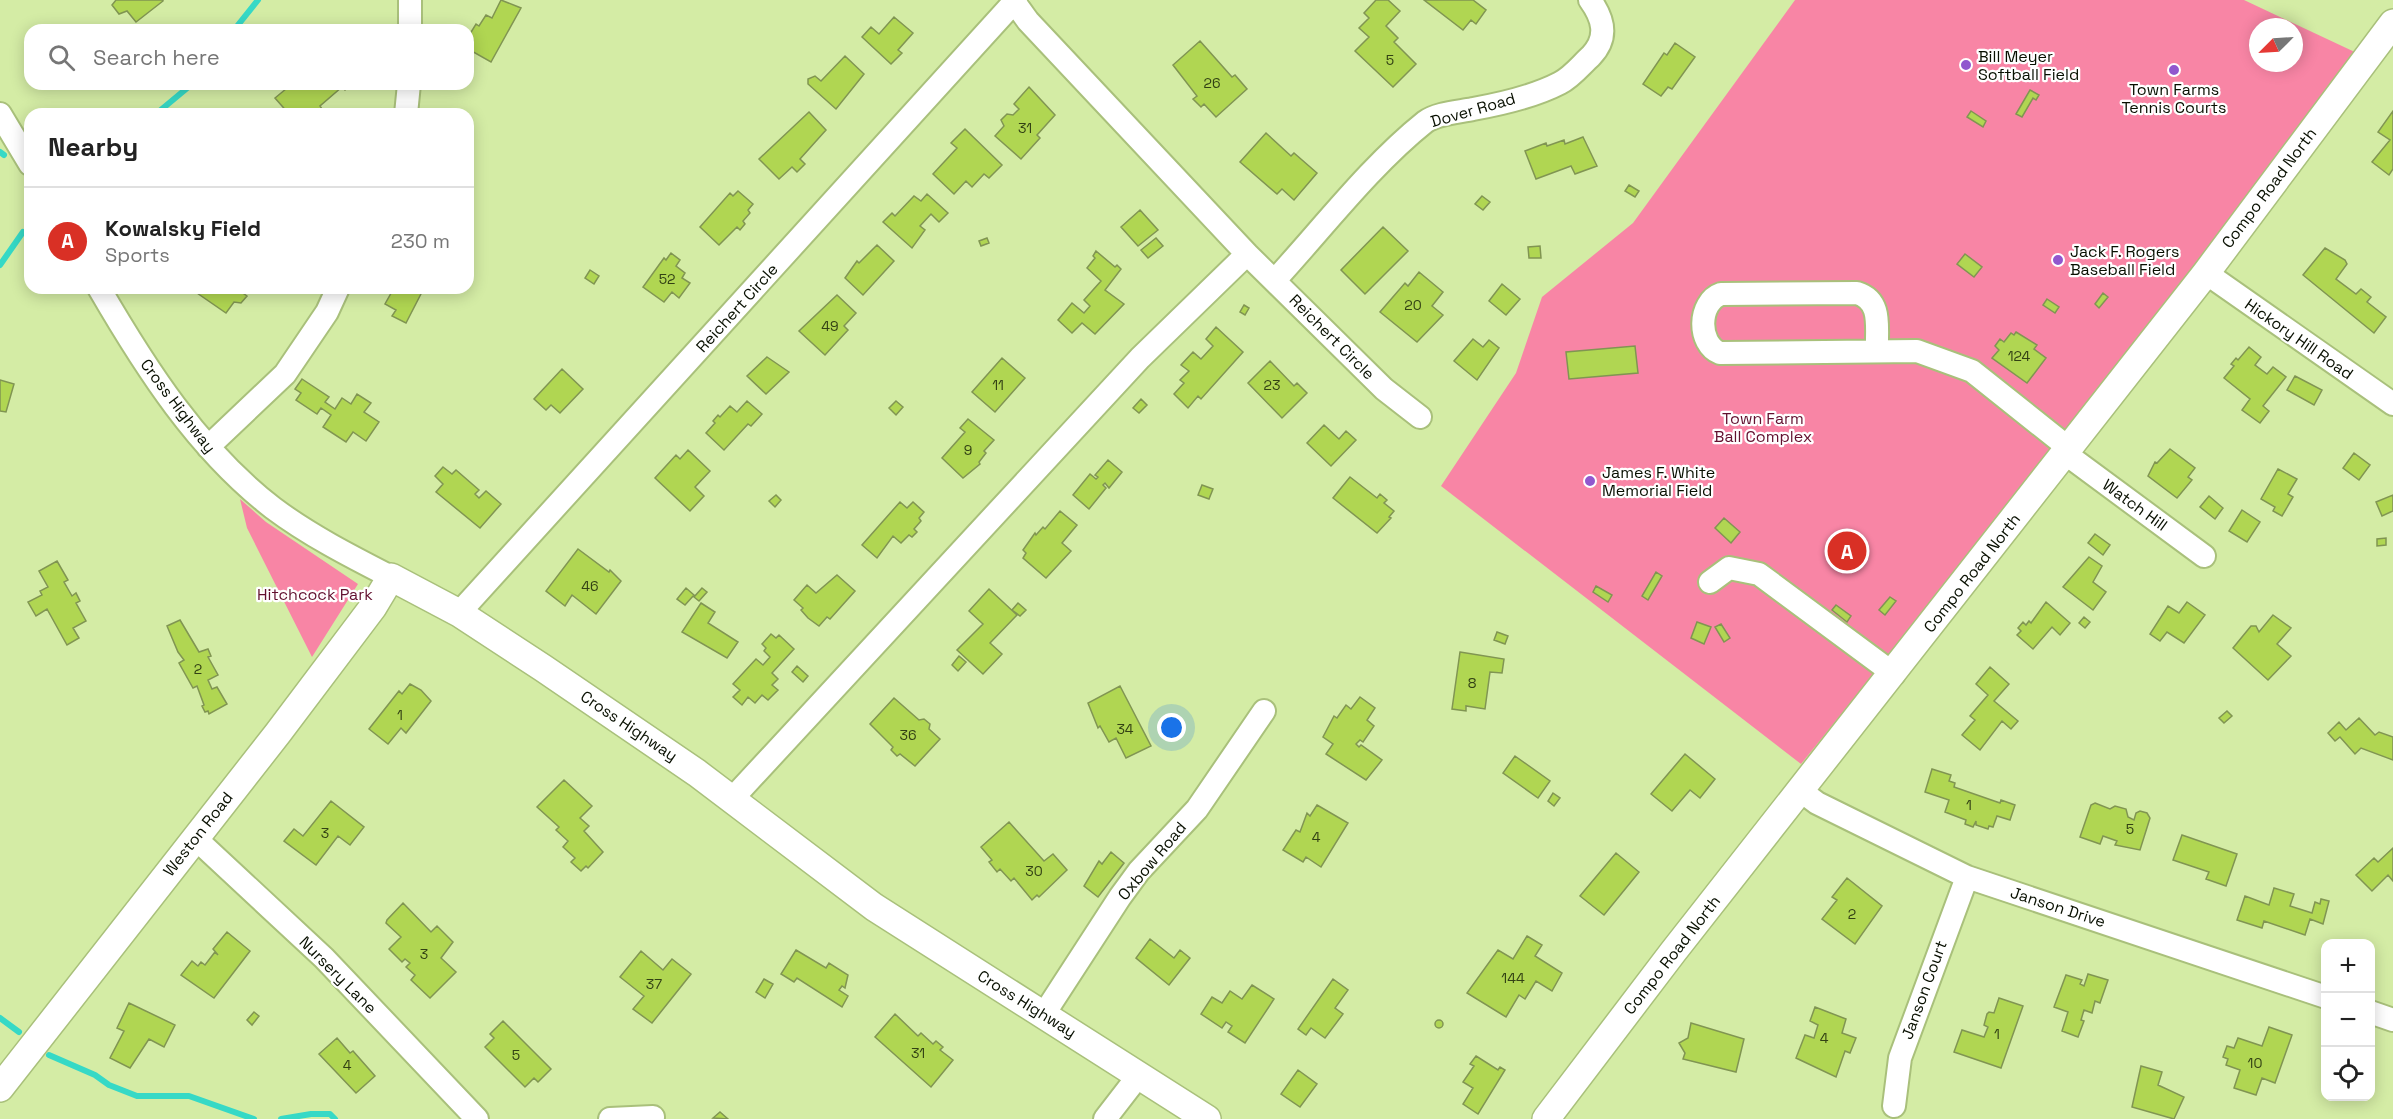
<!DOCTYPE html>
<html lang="en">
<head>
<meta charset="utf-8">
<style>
	body { margin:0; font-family:"Space Grotesk",sans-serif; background:#f6f6f6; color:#222 }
	.controls { position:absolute; right:18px; bottom:18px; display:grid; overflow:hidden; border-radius:12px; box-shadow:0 3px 15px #0003 }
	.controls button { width:54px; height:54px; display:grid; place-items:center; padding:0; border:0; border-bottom:2px solid #e0e0e0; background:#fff; color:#222; font:30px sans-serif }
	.compass { position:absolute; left:2249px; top:18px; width:54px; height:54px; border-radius:50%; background:#fff; box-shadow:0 3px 15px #0003; rotate:246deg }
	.you { position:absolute; left:1172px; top:728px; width:21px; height:21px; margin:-15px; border:4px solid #fff; border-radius:50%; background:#1a73e8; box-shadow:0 0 0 9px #1a73e833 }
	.badge { display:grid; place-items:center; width:39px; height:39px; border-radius:50%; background:#d93025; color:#fff; font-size:20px; font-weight:700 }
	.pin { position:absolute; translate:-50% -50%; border:3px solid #fff; box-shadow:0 2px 6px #0006 }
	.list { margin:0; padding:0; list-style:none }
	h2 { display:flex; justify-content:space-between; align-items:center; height:78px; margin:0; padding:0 24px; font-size:26px }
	h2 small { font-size:20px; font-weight:400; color:#767676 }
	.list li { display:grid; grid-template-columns:39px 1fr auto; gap:18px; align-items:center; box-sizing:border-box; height:108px; padding:0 24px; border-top:2px solid #e0e0e0 }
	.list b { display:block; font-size:22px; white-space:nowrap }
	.list p { margin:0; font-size:20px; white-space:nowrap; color:#767676 }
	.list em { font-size:20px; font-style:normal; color:#767676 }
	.icon { flex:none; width:33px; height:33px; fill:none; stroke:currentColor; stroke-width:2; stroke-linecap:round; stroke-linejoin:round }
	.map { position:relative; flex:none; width:2393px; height:1119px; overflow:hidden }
	.search { position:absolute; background:#fff; box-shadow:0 3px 15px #0003; left:24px; top:24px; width:450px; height:66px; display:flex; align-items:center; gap:15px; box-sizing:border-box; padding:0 21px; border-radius:18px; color:#767676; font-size:22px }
	.panel { position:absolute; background:#fff; box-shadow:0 3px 15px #0003; left:24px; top:108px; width:450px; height:186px; border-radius:18px }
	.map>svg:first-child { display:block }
</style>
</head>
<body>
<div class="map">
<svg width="2393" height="1119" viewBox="0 0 2393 1119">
	<rect width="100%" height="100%" fill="#d4eca5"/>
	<!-- green -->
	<path fill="#f885a5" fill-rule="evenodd" d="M1795 0H2244L2359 54 2183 291 1801 764 1441 486 1516 373 1542 297 1633 223ZM2258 27H2294V63H2258Z
		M240 499 266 522 358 584 312 657 247 528Z"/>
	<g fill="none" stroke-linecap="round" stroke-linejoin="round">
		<!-- stream -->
		<path stroke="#36d9c6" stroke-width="6" d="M234 30 258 0
			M156 114 192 84
			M0 152 4 155
			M0 265 23 232
			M0 1018 19 1032
			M49 1055 95 1075 109 1085 137 1096H189L254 1119
			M281 1119 311 1114H330L335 1119"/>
	</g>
	<!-- building -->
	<path fill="#b0d652" stroke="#809552" stroke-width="1.5" d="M116 0H163V1L136 22 127 11 119 14 112 5Z
		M501 0 521 8 491 62 468 49 473 41 468 37 476 24 479 26 486 15 492 18Z
		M1376 0H1388L1400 11 1386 26 1398 38 1394 42 1416 64 1393 87 1355 51 1369 37 1359 28 1369 18 1364 13Z
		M1424 0H1473L1486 10 1476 24 1471 20 1463 30Z
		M894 17 913 33 898 50 902 53 891 64 862 37 871 27 879 34Z
		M1200 41 1232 77 1235 75 1247 89 1216 117 1204 104 1201 107 1193 99 1197 96 1173 65Z
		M1675 43 1695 57 1672 89 1668 87 1661 96 1643 84 1664 53 1667 55Z
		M845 56 864 74 836 109 808 84V79L815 76 821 81Z
		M292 84H352L345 90 342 87 320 106 322 109 315 114H289L275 98Z
		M1029 87 1055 115 1037 135 1040 138 1021 159 995 136 1004 126 1001 120 1007 114 1013 115 1019 109 1014 104Z
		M2030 90 2039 95 2036 100 2033 98 2022 117 2016 114Z
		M1971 111 1986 121 1983 127 1967 117Z
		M2393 111V169L2389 175 2372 162 2390 140 2378 132Z
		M809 112 826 130 800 159 805 164 797 172 792 167 779 179 759 159Z
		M965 129 1002 165 989 178 984 174 972 187 966 181 954 194 933 174 957 148 951 143Z
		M1266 133 1291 156 1294 153 1317 173 1294 200 1282 189 1277 194 1240 162Z
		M1583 137 1597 166 1575 174 1571 166 1536 179 1525 151 1546 143 1547 146 1564 140 1565 144Z
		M1629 185 1639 191 1635 197 1625 191Z
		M738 191 753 204 748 210 750 213 743 221 745 224 740 230 737 227 719 245 700 227 730 193 733 196Z
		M927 194 948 213 939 222 931 214 920 226 925 230 912 248 883 222 892 213 895 216 914 196 921 201Z
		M1482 196 1490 202 1483 210 1475 204Z
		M1140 210 1158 230 1138 246 1121 227Z
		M1383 227 1408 251 1365 294 1341 270Z
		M987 238 989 243 981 246 979 241Z
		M1156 238 1163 246 1148 258 1141 250Z
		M877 245 894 261 863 295 845 278 857 261 859 263Z
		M1540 246 1541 258H1529L1528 247Z
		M2325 248 2345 260 2347 264 2336 279 2356 294 2361 289 2371 297 2367 302 2386 317 2374 333 2303 275Z
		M1096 251 1115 267 1117 265 1121 269 1105 290 1124 304 1095 334 1082 323 1072 333 1058 320 1072 303 1084 313 1090 306 1084 300 1101 281 1087 268 1095 258 1093 256Z
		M671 253 680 260 676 266 685 273 682 278 690 283 679 298 672 292 664 302 643 287 664 258 666 260Z
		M1965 254 1982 267 1974 277 1957 264Z
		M590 270 599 276 594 284 585 278Z
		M1419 272 1443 292 1432 306 1443 315 1417 342 1380 312 1405 283 1408 286Z
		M1502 284 1520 299 1506 315 1489 301Z
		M199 288H243V293L247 296 241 303 234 302 226 313 197 293Z
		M394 288H424L406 323 392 316 396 310 385 304Z
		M2103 293 2108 297 2099 308 2095 304Z
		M837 295 856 313 844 326 848 330 825 355 799 331Z
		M2047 299 2059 307 2055 313 2043 305Z
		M1244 305 1249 308 1245 315 1240 312Z
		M1216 327 1243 352 1201 399 1198 396 1188 408 1174 394 1184 383 1180 380 1189 371 1181 365 1193 352 1201 359 1213 346 1206 339Z
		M2016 332 2037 345 2034 349 2046 358 2027 383 1992 358 1999 350 1995 346 2000 339 2004 342 2011 333 2014 335Z
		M1473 339 1483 347 1489 340 1499 348 1477 380 1454 361Z
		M1635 346 1638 373 1569 379 1566 352Z
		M2249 347 2261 357 2255 365 2267 374 2273 367 2286 377 2263 406 2269 411 2260 423 2242 410 2250 399 2224 378 2234 366 2231 364 2236 358 2238 360Z
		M767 357 789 372 766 394 747 376Z
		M1002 358 1025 378 995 412 972 392Z
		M1270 361 1294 386 1297 383 1307 393 1282 418 1248 383Z
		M562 369 583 389 560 413 551 405 546 410 534 399Z
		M2295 376 2322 390 2314 405 2287 390Z
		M302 379 329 397 325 402 335 409 342 398 351 404 357 394 371 403 364 412 379 422 366 441 353 432 346 442 323 427 331 415 321 408 317 414 296 400 301 393 295 389Z
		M0 380 14 384 6 412 0 411Z
		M1141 399 1147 405 1139 413 1133 408Z
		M747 401 762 414 751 426 748 424 724 450 706 433 715 423 713 421 718 415 720 417 730 406 737 412Z
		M896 401 903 407 896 415 889 408Z
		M968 419 994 440 984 451 986 453 979 462 980 464 963 478 942 458 965 432 960 428Z
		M1324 425 1339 439 1346 431 1356 440 1331 466 1307 443Z
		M2170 449 2195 468 2188 477 2192 480 2177 498 2148 476 2155 462 2157 463Z
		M688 450 710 471 695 487 704 496 690 511 655 478 676 455 680 459Z
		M2354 453 2370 465 2359 480 2343 468Z
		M1108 460 1122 472 1109 488 1105 483 1103 485 1106 488 1089 509 1073 495 1090 474 1096 479 1098 477 1095 475Z
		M443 467 452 474 456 470 479 490 475 494 479 498 486 491 501 504 480 528 436 492 443 484 435 476Z
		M2278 469 2297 479 2288 494 2293 497 2282 516 2273 511 2275 507 2261 499Z
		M1350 477 1377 498 1380 494 1387 500 1384 503 1394 511 1389 517 1391 518 1377 533 1333 498Z
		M1202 485 1213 489 1209 499 1198 495Z
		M776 495 781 500 775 507 769 501Z
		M2393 495V511L2382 516 2376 502Z
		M2209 496 2223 508 2215 519 2200 507Z
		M900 502 907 508 913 502 924 512 919 518 921 521 914 529 917 532 912 537 909 535 901 543 893 536 877 558 862 545Z
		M2242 510 2260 522 2247 542 2229 531Z
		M1060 511 1077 525 1062 543 1071 551 1046 578 1023 558 1026 553 1023 550 1035 533 1036 535 1043 527 1045 529Z
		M1724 518 1740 532 1731 543 1715 528Z
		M2095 534 2110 545 2103 555 2088 543Z
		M2386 538V545L2377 546V539Z
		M578 549 609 572 610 570 621 581 596 614 572 595 565 606 546 591Z
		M2089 557 2102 566 2093 582 2106 592 2093 610 2063 587Z
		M57 561 68 580 64 582 72 596 76 593 80 601 76 603 86 621 73 628 79 638 67 645 47 609 36 616 28 602 42 595 40 591 48 587 39 571Z
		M1656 572 1662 576 1648 600 1642 596Z
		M837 575 855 591 830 619 827 617 819 626 808 618 801 610 803 608 794 600 807 585 816 593Z
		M1596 586 1612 595 1608 602 1593 592Z
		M686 588 694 595 685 605 677 599Z
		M702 588 707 592 699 601 694 597Z
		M989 589 1017 615 990 643 1002 654 983 674 957 650 983 624 969 611Z
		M1890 597 1896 601 1885 615 1879 610Z
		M2046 602 2070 623 2060 635 2052 627 2033 649 2017 635 2021 631 2018 628 2023 622 2026 625 2029 621 2031 623Z
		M2187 602 2205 615 2184 643 2167 632 2160 641 2150 634 2168 606 2179 613Z
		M701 603 715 612 708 623 738 642 727 658 682 632Z
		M1018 603 1026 610 1020 616 1012 610Z
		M1836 605 1851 616 1847 622 1832 610Z
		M2273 615 2291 628 2277 644 2291 656 2268 680 2233 648 2251 626H2256L2259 632Z
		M2084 617 2090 622 2085 628 2079 623Z
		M180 620 199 652 208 649 211 656 208 657 218 675 208 680 212 689 217 687 227 704 209 714 208 711 205 712 202 706 204 705 197 686 193 688 179 663 184 660 178 652 167 626Z
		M1697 622 1711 627 1704 644 1691 638Z
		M1721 624 1730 638 1724 642 1715 627Z
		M1497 632 1508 636 1505 644 1494 640Z
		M771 634 776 638 779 635 794 649 772 673 778 679 772 685 778 690 768 700 762 695 755 703 748 697 742 705 733 697 740 690 733 684 756 659 763 665 770 657 764 651 766 648 762 644Z
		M1460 652 1504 659 1502 673 1490 672 1485 709 1466 706V711L1452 709Z
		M959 656 966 662 958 671 952 665Z
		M797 666 808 676 803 682 792 672Z
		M1990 667 2009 684 1994 701 2018 721 2011 729 2002 721 1980 750 1962 735 1975 720 1970 716 1988 695 1976 684Z
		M410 684 421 690 431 701 406 733 401 728 388 744 369 729 399 691 402 694Z
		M1120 686 1151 746 1126 758 1116 738 1109 742 1100 726 1098 728 1088 703Z
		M1360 697 1375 708 1367 720 1374 726 1363 742 1360 740 1356 744 1359 747 1361 745 1382 760 1366 780 1326 754 1333 744 1323 737 1334 716 1337 718 1346 705 1351 709Z
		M894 698 919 720 924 719 930 724 929 729 940 739 915 766 900 754 897 756 891 750 893 747 870 724Z
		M2227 711 2232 716 2224 723 2219 718Z
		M2359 718 2375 735 2379 732 2393 737V760L2361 748 2355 754 2340 737 2335 741 2328 733 2339 722 2346 730Z
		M1685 754 1715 779 1700 798 1690 790 1672 811 1651 794Z
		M1515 756 1550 781 1538 798 1503 773Z
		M1932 769 1951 775 1949 781 1955 783 1954 787 2000 803 2001 800 2015 805 2010 820 1997 816 1993 827 1989 826 1988 829 1976 825V821L1973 827 1965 824 1966 820 1945 812 1949 800 1925 792Z
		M564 780 592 806 580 818 589 826 584 831 603 852 588 868 586 866 581 871 571 862 575 858 563 847 568 841 556 830 559 827 537 807Z
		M1553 793 1560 798 1554 806 1548 801Z
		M331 801 364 827 350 845 338 836 316 865 284 841 294 829 303 836Z
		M2095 803 2110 809 2115 806 2126 809 2128 817 2134 820 2136 813 2140 811 2147 813 2150 818 2140 850 2115 845 2117 841 2103 836 2100 844 2080 837 2091 805Z
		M1317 805 1348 823 1321 867 1306 857 1303 862 1283 850 1296 830 1300 832 1307 813 1310 816Z
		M1009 822 1044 861 1053 854 1067 870 1039 897 1037 895 1032 900 1014 878 1011 881 1000 869 997 872 989 862 992 860 981 847Z
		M2182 835 2237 854 2226 886 2206 879 2209 872 2173 860Z
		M2393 848V881L2388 875 2372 891 2356 875 2374 858 2378 862Z
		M1111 852 1124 863 1098 897 1084 886 1099 861 1102 864Z
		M1616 853 1639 872 1604 915 1580 896Z
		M1847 878 1882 906 1855 944 1822 919 1837 900 1832 897Z
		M2274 888 2294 894 2290 906 2312 913 2315 902 2320 904 2321 899 2329 901 2323 924 2310 919 2305 935 2264 921 2262 928 2237 920 2245 896 2269 905Z
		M403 903 431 932 437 926 453 942 441 958 456 972 430 998 411 980 415 975 406 967 410 963 405 959 402 962 389 949 401 937 386 923 387 920Z
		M227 932 250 951 214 998 181 975 192 961 198 966 201 962 205 965 215 952 218 955 213 949Z
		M1527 936 1542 945 1535 956 1562 973 1552 991 1536 981 1525 999 1519 995 1506 1017 1467 993 1498 950 1513 959Z
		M1150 939 1174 958 1180 950 1190 958 1169 985 1136 958Z
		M796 950 826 968 829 963 848 975 845 988 842 986 839 990 848 996 842 1007 797 978 794 982 781 974Z
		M641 951 663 970 672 959 691 974 652 1023 633 1009 644 996 620 977Z
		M2088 974 2108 980 2100 1003 2095 1001 2092 1013 2084 1010 2081 1020 2084 1021 2078 1037 2062 1031 2068 1012 2054 1007 2066 975 2082 980 2080 984 2084 986Z
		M764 979 773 984 765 998 756 992Z
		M1333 979 1348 990 1335 1008 1343 1014 1325 1038 1311 1028 1306 1035 1298 1029Z
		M1252 985 1274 999 1245 1043 1228 1032 1232 1026 1226 1022 1222 1028 1201 1014 1212 997 1222 1003 1230 991 1242 999Z
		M1999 998 2023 1006 2001 1068 1954 1052 1962 1030 1984 1037 1988 1027 1984 1025 1987 1014 1989 1012 1994 1013Z
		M129 1003 175 1025 164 1047 149 1039 130 1068 110 1058 124 1031 117 1028Z
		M1815 1007 1846 1019 1842 1033 1856 1038 1850 1053 1845 1051 1836 1077 1796 1058 1805 1035 1814 1038 1818 1025 1810 1021Z
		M254 1012 259 1016 252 1025 247 1020Z
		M895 1014 918 1036 921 1033 933 1044 936 1041 943 1047 940 1050 953 1060 931 1087 875 1037Z
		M1435 1024a4 4 0 1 1 8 0a4 4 0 1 1-8 0Z
		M503 1021 551 1069 538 1082 534 1078 525 1087 485 1047 494 1038 490 1034Z
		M1691 1023 1744 1039 1736 1072 1683 1059 1685 1053 1679 1043 1688 1038Z
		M2269 1027 2292 1035 2275 1083 2262 1078 2256 1095 2234 1088 2240 1070 2226 1065 2228 1059 2223 1057 2227 1046 2234 1048 2238 1038 2262 1046Z
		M337 1038 350 1053 353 1051 375 1076 356 1093 319 1054Z
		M1476 1056 1498 1070 1500 1067 1505 1070 1478 1114 1463 1104 1473 1088 1463 1082 1474 1066 1470 1064Z
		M2141 1066 2162 1072 2158 1085 2184 1097 2174 1119 2132 1107Z
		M1298 1070 1317 1084 1300 1107 1281 1094Z
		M720 1112 728 1119 713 1118Z"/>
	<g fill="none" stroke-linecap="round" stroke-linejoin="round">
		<defs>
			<path id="minor" d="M1015 3 1028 21 1247 254 1384 389 1420 417
				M410 30V0
				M0 114 30 164
				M406 114 409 84
				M2206 273 2393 404
				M1275 280C1322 229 1371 165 1425 122 1437 113 1459 112 1473 109 1501 104 1535 96 1560 83 1572 77 1581 65 1591 56 1609 37 1603 18 1590 0
				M99 288C146 369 198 450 273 508 309 535 350 556 391 577
				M1877 351C1876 328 1883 301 1857 293L1721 294C1698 302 1697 344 1720 353L1917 351 1972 371 2070 449
				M208 447 285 374 327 312 338 288
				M2066 454 2204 556
				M1710 582 1729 568 1759 574 1894 674
				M459 613 1016 0
				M1801 791 1817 803 1967 877 2326 997
				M732 799 1140 358 1247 254
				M195 838 324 958 477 1119
				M2370 1012 2393 1020
				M1044 1014 1120 897 1139 871 1197 809 1264 711
				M1894 1106 1900 1058 1967 877
				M610 1119 653 1117
				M1105 1119 1139 1075"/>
			<path id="major" d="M0 1088 278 733 373 607 391 577 459 613 543 668 697 773 874 907 1207 1119
				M1546 1119 1673 952 2206 273 2393 23"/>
		</defs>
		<!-- minor casing -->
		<use href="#minor" stroke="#a9c07b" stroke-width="26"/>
		<!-- major casing -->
		<use href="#major" stroke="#a9c07b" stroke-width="30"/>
		<!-- minor -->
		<use href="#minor" stroke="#fff" stroke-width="22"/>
		<!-- major -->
		<use href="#major" stroke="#fff" stroke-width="27"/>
	</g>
	<!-- markers -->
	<g fill="#9157ce" stroke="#fff" stroke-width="2">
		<circle cx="1966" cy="65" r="6"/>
		<circle cx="2174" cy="70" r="6"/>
		<circle cx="2058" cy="260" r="6"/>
		<circle cx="1590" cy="481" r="6"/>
	</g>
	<g text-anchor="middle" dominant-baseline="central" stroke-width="4.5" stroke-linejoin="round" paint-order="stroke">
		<!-- number labels -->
		<g font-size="14" fill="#324114">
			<text x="1390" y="60">5</text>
			<text x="1212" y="83">26</text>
			<text x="1025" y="128">31</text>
			<text x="667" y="279">52</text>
			<text x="1413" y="305">20</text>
			<text x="830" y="326">49</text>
			<text x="2019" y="356">124</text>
			<text x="998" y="385">11</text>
			<text x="1272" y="385">23</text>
			<text x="968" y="450">9</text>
			<text x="590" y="586">46</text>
			<text x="198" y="669">2</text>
			<text x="1472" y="683">8</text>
			<text x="400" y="715">1</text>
			<text x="1125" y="729">34</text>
			<text x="908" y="735">36</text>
			<text x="1969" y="805">1</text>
			<text x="2130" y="829">5</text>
			<text x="325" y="833">3</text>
			<text x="1316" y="837">4</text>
			<text x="1034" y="871">30</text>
			<text x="1852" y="914">2</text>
			<text x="424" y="954">3</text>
			<text x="1513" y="978">144</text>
			<text x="654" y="984">37</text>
			<text x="1997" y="1034">1</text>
			<text x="1824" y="1038">4</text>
			<text x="918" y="1053">31</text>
			<text x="516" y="1055">5</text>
			<text x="2255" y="1063">10</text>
			<text x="347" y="1065">4</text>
		</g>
		<!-- poi labels -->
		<g font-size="16" fill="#080f00" stroke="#fff" text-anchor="start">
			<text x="1978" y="56">Bill Meyer<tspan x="1978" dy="18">Softball Field</tspan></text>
			<text x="2174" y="89" text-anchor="middle">Town Farms<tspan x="2174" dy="18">Tennis Courts</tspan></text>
			<text x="2070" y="251">Jack F. Rogers<tspan x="2070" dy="18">Baseball Field</tspan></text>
			<text x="1602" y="472">James F. White<tspan x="1602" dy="18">Memorial Field</tspan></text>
		</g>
		<!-- street labels -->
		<g font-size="16" fill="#080f00" stroke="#fff">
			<text transform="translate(1473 110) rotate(-16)">Dover Road</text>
			<text transform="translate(2269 188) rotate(-53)">Compo Road North</text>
			<text transform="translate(737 308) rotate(-48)">Reichert Circle</text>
			<text transform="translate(1332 337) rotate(45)">Reichert Circle</text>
			<text transform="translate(2299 339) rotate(35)">Hickory Hill Road</text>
			<text transform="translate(178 406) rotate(53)">Cross Highway</text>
			<text transform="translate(2135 505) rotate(36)">Watch Hill</text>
			<text transform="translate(1972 573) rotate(-52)">Compo Road North</text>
			<text transform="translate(629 726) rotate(34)">Cross Highway</text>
			<text transform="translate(198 834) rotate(-52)">Weston Road</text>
			<text transform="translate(1152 861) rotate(-50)">Oxbow Road</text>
			<text transform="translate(2058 907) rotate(18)">Janson Drive</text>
			<text transform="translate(1672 955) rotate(-52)">Compo Road North</text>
			<text transform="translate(338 975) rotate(45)">Nursery Lane</text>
			<text transform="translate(1924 990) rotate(-70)">Janson Court</text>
			<text transform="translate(1027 1004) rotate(32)">Cross Highway</text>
		</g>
		<!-- park labels -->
		<g font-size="16" fill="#62102f" stroke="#fff">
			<text x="1763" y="418">Town Farm<tspan x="1763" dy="18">Ball Complex</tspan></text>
			<text x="315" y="594">Hitchcock Park</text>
		</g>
	</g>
</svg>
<div class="controls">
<button>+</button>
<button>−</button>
<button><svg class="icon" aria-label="locate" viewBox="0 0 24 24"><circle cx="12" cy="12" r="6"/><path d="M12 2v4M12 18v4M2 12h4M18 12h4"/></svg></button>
</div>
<svg class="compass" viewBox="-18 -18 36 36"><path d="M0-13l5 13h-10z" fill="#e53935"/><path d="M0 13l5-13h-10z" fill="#767676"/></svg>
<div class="you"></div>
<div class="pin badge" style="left:1847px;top:551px">A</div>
<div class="search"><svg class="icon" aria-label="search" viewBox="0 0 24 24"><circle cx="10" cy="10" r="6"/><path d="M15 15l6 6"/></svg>Search here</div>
<section class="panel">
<h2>Nearby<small></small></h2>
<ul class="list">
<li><span class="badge">A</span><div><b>Kowalsky Field</b><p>Sports</p></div><em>230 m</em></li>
</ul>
</section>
</div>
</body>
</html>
